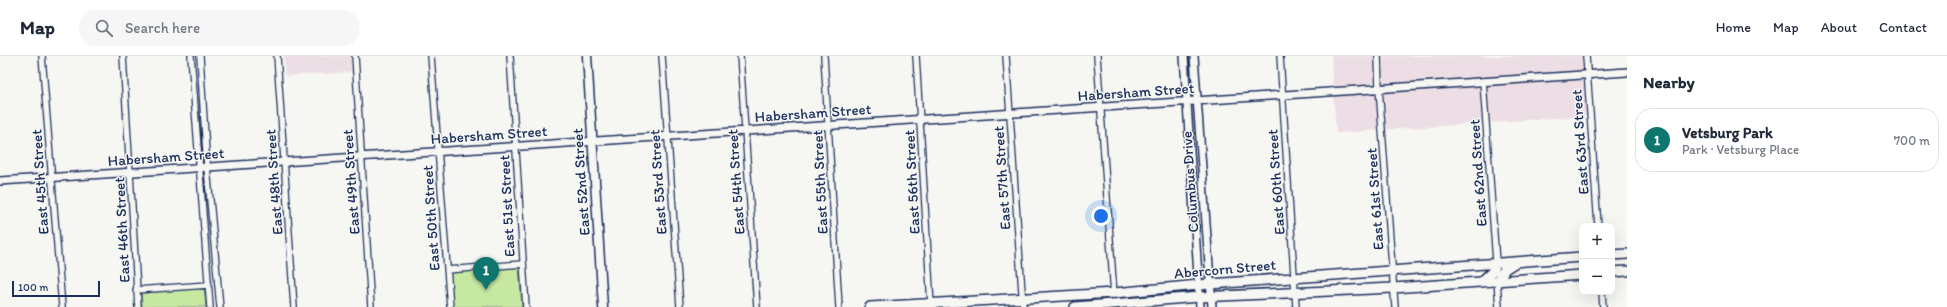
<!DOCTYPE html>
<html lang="en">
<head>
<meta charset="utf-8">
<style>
	body { margin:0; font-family:Itim,sans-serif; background:#f6f6f7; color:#1f2937 }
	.controls { position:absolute; right:12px; bottom:12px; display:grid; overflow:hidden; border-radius:8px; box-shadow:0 4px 16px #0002 }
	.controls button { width:36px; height:36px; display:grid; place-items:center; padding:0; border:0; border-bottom:1px solid #e0e1e3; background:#fff; color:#1f2937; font:20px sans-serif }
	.scale { position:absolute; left:12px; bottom:10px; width:88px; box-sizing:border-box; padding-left:4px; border:2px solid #1b2f5e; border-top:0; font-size:11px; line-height:14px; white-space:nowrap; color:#1b2f5e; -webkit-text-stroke:3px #f6f6f2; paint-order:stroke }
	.you { position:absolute; left:1101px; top:160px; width:14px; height:14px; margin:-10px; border:3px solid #fff; border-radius:50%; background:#1a73e8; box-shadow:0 0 0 6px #1a73e833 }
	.badge { display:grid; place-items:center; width:26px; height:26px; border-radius:50%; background:#0f766e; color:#fff; font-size:13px; font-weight:700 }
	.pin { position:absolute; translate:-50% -33px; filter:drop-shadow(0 1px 2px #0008) }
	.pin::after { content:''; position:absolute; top:21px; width:14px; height:12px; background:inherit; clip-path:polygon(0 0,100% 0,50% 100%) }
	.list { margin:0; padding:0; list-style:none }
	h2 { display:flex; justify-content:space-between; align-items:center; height:52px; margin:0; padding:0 16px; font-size:17px }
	h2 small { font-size:13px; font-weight:400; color:#747a83 }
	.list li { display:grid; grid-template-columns:26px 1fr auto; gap:12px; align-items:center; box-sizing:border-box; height:64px; margin:0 8px 8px; padding:0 8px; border:1px solid #e0e1e3; border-radius:16px }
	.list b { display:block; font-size:15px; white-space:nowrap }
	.list p { margin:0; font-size:13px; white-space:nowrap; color:#747a83 }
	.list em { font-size:13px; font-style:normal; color:#747a83 }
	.icon { flex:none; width:22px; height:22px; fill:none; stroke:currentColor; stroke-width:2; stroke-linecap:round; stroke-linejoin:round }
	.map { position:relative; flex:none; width:1627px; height:251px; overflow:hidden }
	header { display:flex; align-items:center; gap:24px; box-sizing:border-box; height:56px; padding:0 20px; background:#fff; border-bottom:1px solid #e0e1e3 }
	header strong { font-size:19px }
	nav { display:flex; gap:22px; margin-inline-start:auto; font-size:14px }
	.search { width:280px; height:36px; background:#f6f6f7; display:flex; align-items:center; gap:10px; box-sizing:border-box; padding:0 14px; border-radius:16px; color:#747a83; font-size:15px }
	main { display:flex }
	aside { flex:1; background:#fff }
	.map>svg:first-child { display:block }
</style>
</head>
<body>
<header>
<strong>Map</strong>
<div class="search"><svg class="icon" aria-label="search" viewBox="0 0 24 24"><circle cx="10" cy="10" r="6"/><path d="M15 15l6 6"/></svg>Search here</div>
<nav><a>Home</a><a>Map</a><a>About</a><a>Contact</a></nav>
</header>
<main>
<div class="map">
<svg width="1627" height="251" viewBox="0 0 1627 251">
	<rect width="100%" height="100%" fill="#f6f6f2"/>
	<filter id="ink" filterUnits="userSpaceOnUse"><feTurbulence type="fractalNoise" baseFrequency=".025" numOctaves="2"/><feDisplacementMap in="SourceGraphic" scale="8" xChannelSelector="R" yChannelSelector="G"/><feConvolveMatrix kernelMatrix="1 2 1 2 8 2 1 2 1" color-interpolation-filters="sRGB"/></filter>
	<g filter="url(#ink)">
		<!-- built -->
		<path fill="#eddee5" d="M284 0H351L352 16 285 20Z
			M1331 0H1582L1586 60 1336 77Z"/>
		<!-- green -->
		<path fill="#c7e8a1" stroke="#718c80" d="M519 211 522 251H452L450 217Z
			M204 232 206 251H142L141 237Z"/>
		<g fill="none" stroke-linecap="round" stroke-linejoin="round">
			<defs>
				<path id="minor" d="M42 0 62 251
					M123 0 138 251
					M191 0 210 251
					M200 0 207 111 220 251
					M277 0 294 251
					M355 0 371 251
					M431 0 450 251
					M510 0 526 251
					M662 0 680 251
					M740 0 757 251
					M824 0 839 251
					M916 0 931 249
					M1006 0 1023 251
					M1097 0 1114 239
					M1280 0 1296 251
					M1378 0 1379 32 1395 251
					M1586 0 1598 170
					M1483 25 1496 206
					M447 214 522 208
					M1497 225 1499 251
					M136 234 208 229
					M1602 236 1603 251"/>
				<path id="tertiary" d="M1184 0 1200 251
					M1194 0 1212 251
					M0 125 1627 16"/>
				<path id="secondary" d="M587 0 603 251"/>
				<path id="primary" d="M1612 199 1627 198
					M1612 216 1627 215
					M1497 225 1505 213 1516 206
					M1481 226 1494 214 1496 206
					M870 251 1114 237 1210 228 1582 201
					M1075 251 1199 241 1393 232 1582 219"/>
			</defs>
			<!-- minor casing -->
			<use href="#minor" stroke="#1b2f5e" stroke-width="8"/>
			<!-- tertiary casing -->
			<use href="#tertiary" stroke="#1b2f5e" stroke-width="10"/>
			<!-- secondary casing -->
			<use href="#secondary" stroke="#1b2f5e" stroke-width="11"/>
			<!-- primary casing -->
			<use href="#primary" stroke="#1b2f5e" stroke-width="12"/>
			<!-- minor -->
			<use href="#minor" stroke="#f6f6f2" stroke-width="5.5"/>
			<!-- tertiary -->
			<use href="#tertiary" stroke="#f6f6f2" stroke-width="7"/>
			<!-- secondary -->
			<use href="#secondary" stroke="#f6f6f2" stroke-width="8"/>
			<!-- primary -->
			<use href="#primary" stroke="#f6f6f2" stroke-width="9"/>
		</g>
	</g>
	<g text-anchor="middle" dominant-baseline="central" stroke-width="3" stroke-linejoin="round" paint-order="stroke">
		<!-- street labels -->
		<g font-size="15" fill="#1b2f5e" stroke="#f6f6f2">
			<text transform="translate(1136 36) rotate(-4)">Habersham Street</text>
			<text transform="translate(813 57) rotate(-4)">Habersham Street</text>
			<text transform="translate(489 79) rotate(-4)">Habersham Street</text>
			<text transform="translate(1580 86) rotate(-94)">East 63rd Street</text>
			<text transform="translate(166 101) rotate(-4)">Habersham Street</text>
			<text transform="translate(1478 117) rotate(-94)">East 62nd Street</text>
			<text transform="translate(1002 122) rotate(-94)">East 57th Street</text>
			<text transform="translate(40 126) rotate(-94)">East 45th Street</text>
			<text transform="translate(274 126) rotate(-94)">East 48th Street</text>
			<text transform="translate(351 126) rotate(-94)">East 49th Street</text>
			<text transform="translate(581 126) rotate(-94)">East 52nd Street</text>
			<text transform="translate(658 126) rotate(-94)">East 53rd Street</text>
			<text transform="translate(736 126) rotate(-94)">East 54th Street</text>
			<text transform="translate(820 126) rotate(-93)">East 55th Street</text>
			<text transform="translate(912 126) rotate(-93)">East 56th Street</text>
			<text transform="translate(1190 126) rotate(-94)">Columbus Drive</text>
			<text transform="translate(1276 126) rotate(-94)">East 60th Street</text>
			<text transform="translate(1375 143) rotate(-94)">East 61st Street</text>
			<text transform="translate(507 150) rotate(-93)">East 51st Street</text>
			<text transform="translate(431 162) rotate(-94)">East 50th Street</text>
			<text transform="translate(122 174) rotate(-93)">East 46th Street</text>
			<text transform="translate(1225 213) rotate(-5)">Abercorn Street</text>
		</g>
	</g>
</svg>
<div class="controls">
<button>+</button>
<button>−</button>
</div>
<div class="scale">100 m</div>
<div class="you"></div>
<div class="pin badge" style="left:486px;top:234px">1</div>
</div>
<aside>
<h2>Nearby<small></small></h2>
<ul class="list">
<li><span class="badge">1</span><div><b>Vetsburg Park</b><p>Park · Vetsburg Place</p></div><em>700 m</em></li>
</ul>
</aside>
</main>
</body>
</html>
